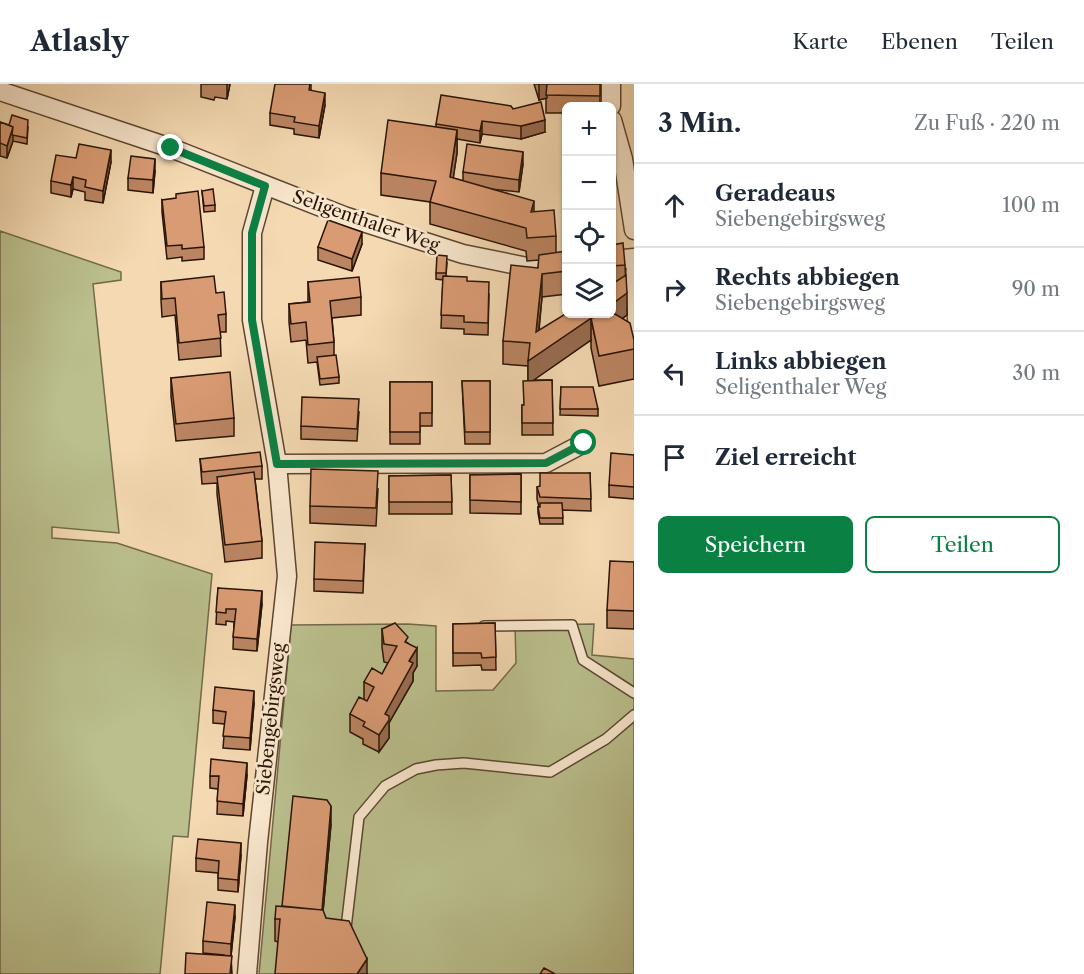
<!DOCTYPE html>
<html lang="de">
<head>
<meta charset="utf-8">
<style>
	body { margin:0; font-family:"Libre Caslon Text",serif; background:#f2f2f3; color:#1f2937 }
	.controls { position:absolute; right:18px; top:18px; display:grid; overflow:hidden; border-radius:9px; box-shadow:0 2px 4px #0004 }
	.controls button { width:54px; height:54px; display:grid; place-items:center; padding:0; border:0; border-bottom:2px solid #e0e1e3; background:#fff; color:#1f2937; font:30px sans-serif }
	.stop { position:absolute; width:18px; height:18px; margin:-14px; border:4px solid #0b8043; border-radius:50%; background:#fff }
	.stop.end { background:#0b8043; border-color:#fff; box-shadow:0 2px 6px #0008 }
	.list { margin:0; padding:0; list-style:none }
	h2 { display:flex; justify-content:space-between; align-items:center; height:78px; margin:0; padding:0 24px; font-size:26px }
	h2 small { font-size:20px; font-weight:400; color:#747a83 }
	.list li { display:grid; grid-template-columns:39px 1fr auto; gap:18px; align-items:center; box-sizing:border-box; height:84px; padding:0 24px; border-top:2px solid #e0e1e3 }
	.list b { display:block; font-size:22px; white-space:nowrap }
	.list p { margin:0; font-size:20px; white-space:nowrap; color:#747a83 }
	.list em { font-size:20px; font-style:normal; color:#747a83 }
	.actions { display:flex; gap:12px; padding:18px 24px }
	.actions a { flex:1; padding:14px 0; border:2px solid #0b8043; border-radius:9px; text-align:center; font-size:21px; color:#0b8043 }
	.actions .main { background:#0b8043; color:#fff }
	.icon { flex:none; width:33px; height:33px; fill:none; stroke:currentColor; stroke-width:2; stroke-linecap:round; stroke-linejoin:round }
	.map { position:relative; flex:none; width:634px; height:890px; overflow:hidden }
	header { display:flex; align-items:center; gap:36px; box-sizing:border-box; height:84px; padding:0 30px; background:#fff; border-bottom:2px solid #e0e1e3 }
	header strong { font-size:28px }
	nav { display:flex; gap:33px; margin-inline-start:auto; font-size:21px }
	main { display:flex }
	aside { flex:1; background:#fff }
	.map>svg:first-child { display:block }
</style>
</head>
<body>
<header>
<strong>Atlasly</strong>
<nav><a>Karte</a><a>Ebenen</a><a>Teilen</a></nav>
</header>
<main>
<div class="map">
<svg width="634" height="890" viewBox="0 0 634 890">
	<rect width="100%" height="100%" fill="#f4d9b2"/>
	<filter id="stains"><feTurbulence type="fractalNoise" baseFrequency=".00333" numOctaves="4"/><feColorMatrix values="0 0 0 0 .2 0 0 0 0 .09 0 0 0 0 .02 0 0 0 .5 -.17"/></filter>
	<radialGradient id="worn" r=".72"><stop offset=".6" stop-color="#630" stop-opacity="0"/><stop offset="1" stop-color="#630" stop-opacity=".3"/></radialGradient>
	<!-- green -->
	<path fill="#babf8d" stroke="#726a49" stroke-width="1.5" d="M0 147 121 188V196L93 200 119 449 52 443V454L117 459 212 490 188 753 173 752 160 890H0Z
		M408 540 436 542V607L493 606 516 579 515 541 594 540 592 571 634 575V890H259L291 541Z"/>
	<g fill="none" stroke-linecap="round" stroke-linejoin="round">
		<defs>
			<path id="lane" d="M632 174 630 206 634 251
				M484 542 572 541 583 576 634 609
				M346 844 359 733 385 702 416 685 436 681 464 679 550 688 606 655 634 631"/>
			<path id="street" d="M611 0V22
				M0 7 171 64 344 132 463 170 532 184 566 180
				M612 36 623 75 634 146
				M612 176 634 174
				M277 380 546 379 584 359
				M247 890 258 758 287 492 277 380 252 236V149L265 102"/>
		</defs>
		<!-- lane casing -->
		<use href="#lane" stroke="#5c4630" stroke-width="12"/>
		<!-- street casing -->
		<use href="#street" stroke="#5c4630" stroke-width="21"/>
		<!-- lane -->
		<use href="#lane" stroke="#f8e6cd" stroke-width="9"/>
		<!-- street -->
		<use href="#street" stroke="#f8e6cd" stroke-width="18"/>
	</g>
	<!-- wall -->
	<path fill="#bb8563" stroke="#2a1505" stroke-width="1.5" d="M201 0H230L227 15 215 13 214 16 201 13Z
		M311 0V6L325 21 319 54 294 50V45L270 41V29Z
		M534 0H600V22H567V29H546V14L539 16Z
		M513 25 545 48 521 55 482 50 480 59 457 55V69L453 94 463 97V88L523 80 519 108 490 105 534 128 556 152V169L567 167V210L542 213 539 247 612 230V161L625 181 627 231 623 234 634 256V295L599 302 591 264V256L533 296H552L553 351H522V321H524L528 296V282L503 280V257L538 184 539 176 527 177 526 167 430 140V118L381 111V89L436 43V40Z
		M0 38 9 41 28 43 27 60 13 57 7 74 0 72Z
		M566 59H567V96H565Z
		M76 74 111 78 103 119 85 116V108L73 105 71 113 51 109V97Z
		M155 87 153 109 128 106V94Z
		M202 107 215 121V127L204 128Z
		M162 116 204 163V175L182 177V173L167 175 162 128Z
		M362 160 352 187 318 176V163Z
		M447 179 446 192 467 197 489 210 488 251 464 250V245L441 244 443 196 436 195V189Z
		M161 198 216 209 226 230V248H220L221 272 179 276 175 231 162 233 161 216Z
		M308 198 361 213V231L332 234 334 258V271L339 293V299L320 301 317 278 308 279 306 256 291 258 289 238V220L308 218Z
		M171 294 234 334V352L176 357 171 312Z
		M462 297H490V360H465Z
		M390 298H432V342H420V360H390Z
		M561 303 598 325V332L560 331Z
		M359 328 357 357 301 355V342Z
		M634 371V415L609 413V401Z
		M200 375 262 382V395H255L262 457V474L225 478 217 410V399L202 400Z
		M590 389 591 427 562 426 563 440H540L538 429V423H539L537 415V403Z
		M521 390V430L470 429V391Z
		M451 391 452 430H389V392Z
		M378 405 376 442 310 439V422Z
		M365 460 363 509 314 507V495Z
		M634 478V545L607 544V526Z
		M218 504 262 520 257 567 233 565 234 538 226 537V541L216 540Z
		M495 539 496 586H482L481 581 453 582V540Z
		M382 545 408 559 417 582 413 589V597L389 639V654L379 668 363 660V655L350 648V630L364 616V598L382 590 388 579 384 578 382 563Z
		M254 619 250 666 223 664 225 640 213 639V626Z
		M247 691 243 732 217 730 218 705 210 704V692Z
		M331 740 323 828 326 834 367 890 275 857V835Z
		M241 771 238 808 218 806V789L196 787V774Z
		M235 833 231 872 232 890 224 871 203 869V857Z"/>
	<!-- shaded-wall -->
	<path fill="#986c50" stroke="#2a1505" stroke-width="1.5" d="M227 0H230L227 15Z
		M539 0H547V14L539 16Z
		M325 9V21L319 54V42Z
		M545 36V48L521 55V42Z
		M482 37V50L480 59V47Z
		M13 43V57L7 74V62Z
		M457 46V69L450 116V93Z
		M111 66V78L103 119V107Z
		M523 68V80L519 108V96Z
		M155 75V87L153 109V96Z
		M73 93V105L71 113V101Z
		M534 117V139L531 128Z
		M362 148V160L352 187V175Z
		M542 190V213L536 271V248Z
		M627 209V231L595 253 591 234V256L528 300V277L597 230H612V220Z
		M262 507V520L257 567V555Z
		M417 564V582L413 589V597L389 639V654L379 668V651L385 630 409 577Z
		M254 607V619L250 666V654Z
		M247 679V691L243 732V720Z
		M331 722V740L321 849V831Z
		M241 759V771L238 808V796Z
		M235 821V833L231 872V860Z
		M367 875V890H357Z"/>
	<!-- building -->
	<path fill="#d99b73" stroke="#2a1505" stroke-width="1.5" d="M275 0H310L309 6 325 9 319 42 294 38 295 33 270 29Z
		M547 0H600V12L546 11Z
		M441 11 511 22 513 25 541 18 545 36 521 42 482 37 480 47 436 40Z
		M12 31 28 36 27 54 12 51 13 43 9 41Z
		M388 36 457 46 450 93 534 117 531 128 554 126 556 152 527 154 526 144 430 118 436 97 381 89Z
		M0 38 13 43 7 62 0 59Z
		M566 59H567V83H565Z
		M79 60 111 66 103 107 85 103 86 96 73 93 71 101 51 97 56 71 76 74Z
		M467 60 523 68 519 96 463 88Z
		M131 72 155 75 153 96 128 94Z
		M213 105 215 121 204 122 202 107Z
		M198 107 204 163 182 165V161L167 162 162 116 176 114V110Z
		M328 136 362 148 352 175 318 163Z
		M623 159 625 181 612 182V161Z
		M567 167V187L542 190 536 248 567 229 597 230 528 277 530 259 503 257 511 181 538 184 539 171Z
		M437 171 447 172 446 189H436Z
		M626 191 627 209 612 220V200Z
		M214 192 216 209 224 208 226 230 218 231 221 254 179 259 175 214 162 215 161 198Z
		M443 192 467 193V197L489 198 488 239 464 238V232L441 231Z
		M359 193 361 213 330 217 334 258 308 261 306 238 291 240 289 220 310 218 308 198Z
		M615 230 630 239 634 256V265L599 272 591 234Z
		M336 271 339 293 320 295 317 273Z
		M230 288 234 334 176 340 171 294Z
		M552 296 553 339H522V321H524L523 297Z
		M462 297H490V348H465Z
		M390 298H432V329H420V348H390Z
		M561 303H593L598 325H560Z
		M302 313 359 315 357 345 301 342Z
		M260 368 262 382 202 388 200 375Z
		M611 369 634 371V403L609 401Z
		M311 385 378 387 376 424 310 422Z
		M254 388 262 457 225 461 217 393Z
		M540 389H590L591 415 540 413 537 403 540 402Z
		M521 390V418L470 416V391Z
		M451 391 452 418H389V392Z
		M540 419H562L563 434H540L538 423H540Z
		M315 458 365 460 363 497 314 495Z
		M610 477 634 478V527L607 526Z
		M218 504 262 507 257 555 233 553 236 525H226V529L216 528Z
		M395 539 408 553 405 558 417 564 409 577 413 579 385 630 389 632V636L379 651 363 642 365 638 350 630 359 613 367 617 374 603 364 598 372 584 382 590 397 562 384 560 382 545Z
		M495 539 496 573 482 574 481 569H453V540Z
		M215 603 254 607 250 654 223 652 226 628 213 626Z
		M211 675 247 679 243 720 217 717 219 692H210Z
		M293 712 327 716 331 722 322 826 282 822Z
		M198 755 241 759 238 796 218 794 219 777 196 774Z
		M207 818 235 821 231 860 203 857Z
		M276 822 323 826 326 834 349 837 367 875 357 890H275L280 835H275Z
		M186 869 232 872 230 890H185Z
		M544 884 555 890H540Z"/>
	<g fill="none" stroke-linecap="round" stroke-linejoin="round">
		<!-- route -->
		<path stroke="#0b8043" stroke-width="8" d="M171 64 265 102 252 149V236L277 380 546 379 584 359"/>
	</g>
	<g text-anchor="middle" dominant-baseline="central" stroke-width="5" stroke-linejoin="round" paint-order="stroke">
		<!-- street labels -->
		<g font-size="18" fill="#2a1505" stroke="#f8e6cd">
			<text transform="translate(366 137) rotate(19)">Seligenthaler Weg</text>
			<text transform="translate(271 635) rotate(-84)">Siebengebirgsweg</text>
		</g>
	</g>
	<rect width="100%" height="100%" filter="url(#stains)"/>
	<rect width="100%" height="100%" fill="url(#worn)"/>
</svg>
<div class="controls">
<button>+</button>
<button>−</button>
<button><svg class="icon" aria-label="locate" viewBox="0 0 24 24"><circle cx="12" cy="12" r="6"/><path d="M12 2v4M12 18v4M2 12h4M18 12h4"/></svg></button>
<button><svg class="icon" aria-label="layers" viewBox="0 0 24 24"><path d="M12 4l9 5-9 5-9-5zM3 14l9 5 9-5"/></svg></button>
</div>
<div class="stop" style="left:584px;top:359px"></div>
<div class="stop end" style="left:171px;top:64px"></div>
</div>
<aside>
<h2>3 Min.<small>Zu Fuß · 220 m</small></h2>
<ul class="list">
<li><svg class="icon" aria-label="ahead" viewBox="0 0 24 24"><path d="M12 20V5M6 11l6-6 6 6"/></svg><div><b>Geradeaus</b><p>Siebengebirgsweg</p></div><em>100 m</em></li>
<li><svg class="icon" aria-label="right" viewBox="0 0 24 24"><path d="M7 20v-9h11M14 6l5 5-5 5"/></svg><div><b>Rechts abbiegen</b><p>Siebengebirgsweg</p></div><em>90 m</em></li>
<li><svg class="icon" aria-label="left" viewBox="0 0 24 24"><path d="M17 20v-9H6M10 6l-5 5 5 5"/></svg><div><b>Links abbiegen</b><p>Seligenthaler Weg</p></div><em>30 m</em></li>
<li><svg class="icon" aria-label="arrive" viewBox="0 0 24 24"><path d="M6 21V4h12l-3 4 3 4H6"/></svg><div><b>Ziel erreicht</b></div></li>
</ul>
<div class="actions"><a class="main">Speichern</a><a>Teilen</a></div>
</aside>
</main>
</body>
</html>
